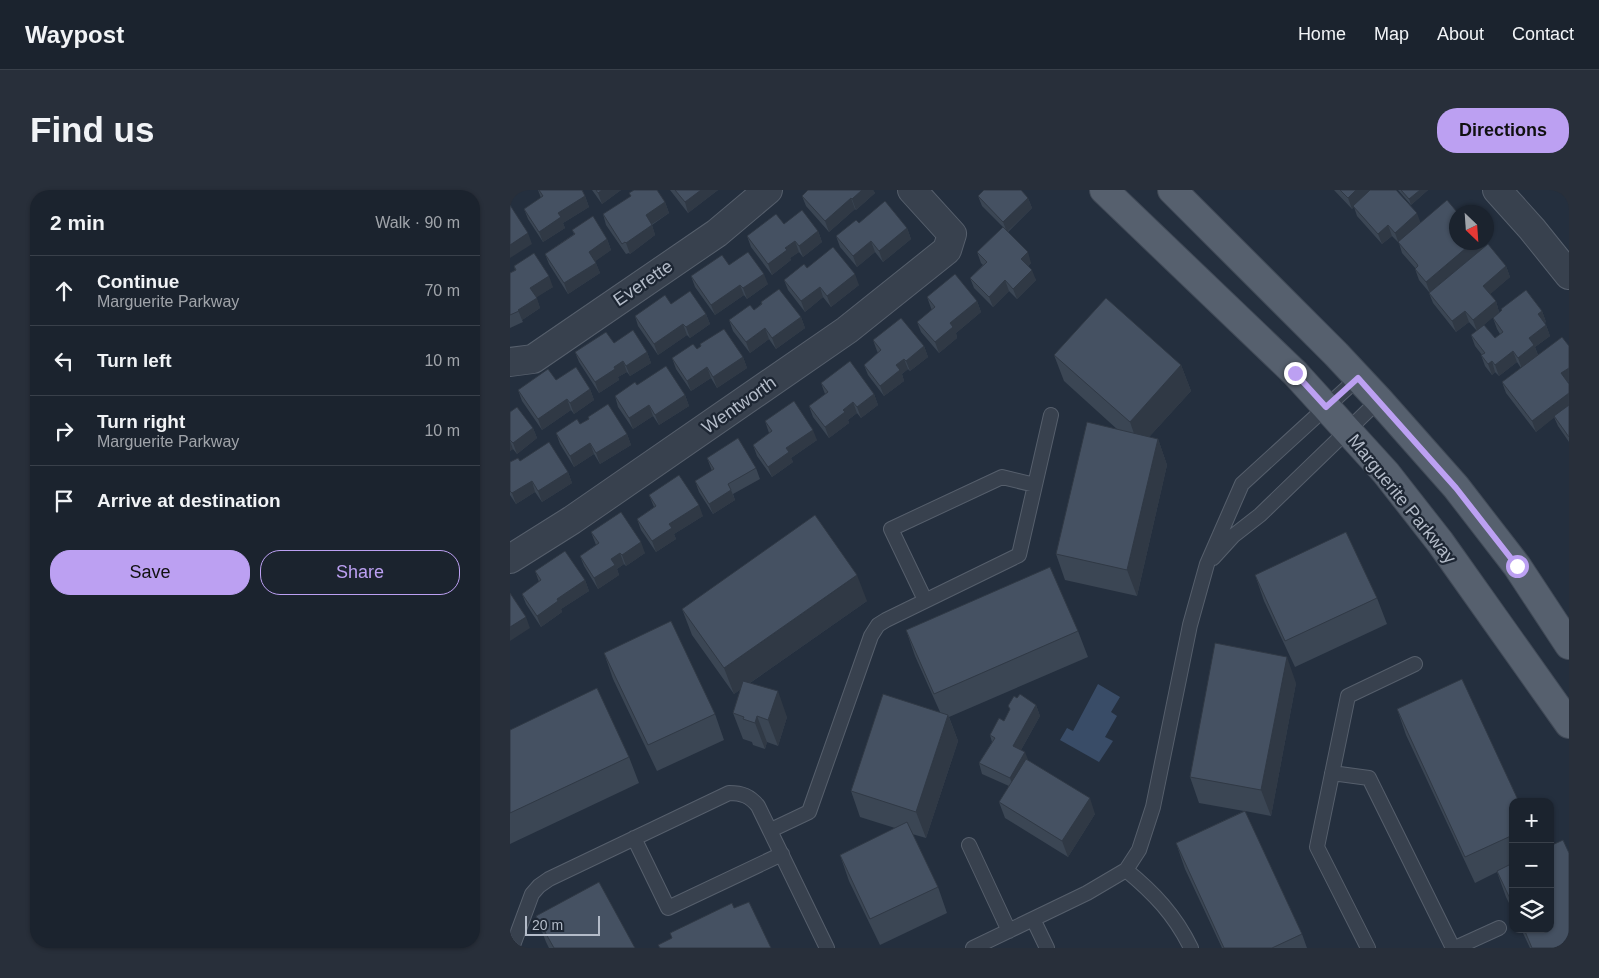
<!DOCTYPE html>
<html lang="en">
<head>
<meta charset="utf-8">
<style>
	body { margin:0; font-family:Arial,sans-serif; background:#282f3a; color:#f1f3f6 }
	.controls { position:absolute; right:15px; bottom:15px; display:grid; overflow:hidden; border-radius:10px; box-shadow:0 1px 4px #0004 }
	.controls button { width:45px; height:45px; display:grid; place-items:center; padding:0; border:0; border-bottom:1px solid #39404a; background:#1b232e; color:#f1f3f6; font:25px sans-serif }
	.compass { position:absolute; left:939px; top:15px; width:45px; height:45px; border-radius:50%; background:#1b232e; box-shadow:0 1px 4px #0004; rotate:155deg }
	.scale { position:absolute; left:15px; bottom:12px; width:75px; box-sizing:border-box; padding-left:5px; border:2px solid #b4bcc9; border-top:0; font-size:14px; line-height:18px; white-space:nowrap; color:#b4bcc9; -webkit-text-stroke:4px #1d2633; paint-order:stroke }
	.stop { position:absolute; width:15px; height:15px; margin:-11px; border:4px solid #bca0f2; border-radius:50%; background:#fff }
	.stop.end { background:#bca0f2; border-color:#fff; box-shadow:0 1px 5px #0008 }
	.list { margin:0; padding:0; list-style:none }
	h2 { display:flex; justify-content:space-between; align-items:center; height:65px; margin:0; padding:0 20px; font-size:21px }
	h2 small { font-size:16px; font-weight:400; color:#a0a4aa }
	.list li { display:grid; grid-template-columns:32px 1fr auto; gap:15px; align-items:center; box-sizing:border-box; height:70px; padding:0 20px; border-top:1px solid #39404a }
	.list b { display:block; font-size:19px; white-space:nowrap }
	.list p { margin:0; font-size:16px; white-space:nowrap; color:#a0a4aa }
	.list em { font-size:16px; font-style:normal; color:#a0a4aa }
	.actions { display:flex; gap:10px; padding:15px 20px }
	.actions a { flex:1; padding:11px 0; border:1px solid #bca0f2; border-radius:20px; text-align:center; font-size:18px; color:#bca0f2 }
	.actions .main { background:#bca0f2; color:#111 }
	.icon { flex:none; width:28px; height:28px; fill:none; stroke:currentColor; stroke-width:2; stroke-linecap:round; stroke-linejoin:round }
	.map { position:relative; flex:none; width:1059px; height:758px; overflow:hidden; border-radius:20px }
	header { display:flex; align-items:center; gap:30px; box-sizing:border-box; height:70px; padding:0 25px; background:#1b232e; border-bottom:1px solid #39404a }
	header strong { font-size:24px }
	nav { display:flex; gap:28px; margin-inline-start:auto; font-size:18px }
	.intro { display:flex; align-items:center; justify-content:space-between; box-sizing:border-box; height:120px; padding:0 30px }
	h1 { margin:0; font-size:35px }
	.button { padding:12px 22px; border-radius:20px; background:#bca0f2; color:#111; font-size:18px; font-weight:700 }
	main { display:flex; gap:30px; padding:0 30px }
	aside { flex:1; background:#1b232e; border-radius:20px; box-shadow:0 1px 4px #0004 }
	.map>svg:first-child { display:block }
</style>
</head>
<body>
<header>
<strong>Waypost</strong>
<nav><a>Home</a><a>Map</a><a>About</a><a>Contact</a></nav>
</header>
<div class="intro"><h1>Find us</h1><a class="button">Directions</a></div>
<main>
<aside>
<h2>2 min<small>Walk · 90 m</small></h2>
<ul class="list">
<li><svg class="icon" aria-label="ahead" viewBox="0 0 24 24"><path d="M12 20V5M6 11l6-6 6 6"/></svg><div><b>Continue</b><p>Marguerite Parkway</p></div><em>70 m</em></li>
<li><svg class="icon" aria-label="left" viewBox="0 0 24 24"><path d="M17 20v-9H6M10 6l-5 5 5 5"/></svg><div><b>Turn left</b></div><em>10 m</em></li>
<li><svg class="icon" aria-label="right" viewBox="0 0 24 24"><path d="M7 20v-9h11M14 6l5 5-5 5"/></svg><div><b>Turn right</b><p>Marguerite Parkway</p></div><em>10 m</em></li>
<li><svg class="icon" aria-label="arrive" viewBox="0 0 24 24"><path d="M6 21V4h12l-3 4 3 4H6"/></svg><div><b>Arrive at destination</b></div></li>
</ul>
<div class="actions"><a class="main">Save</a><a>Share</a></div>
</aside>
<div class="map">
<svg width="1059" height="758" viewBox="0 0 1059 758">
	<rect width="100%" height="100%" fill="#242f3e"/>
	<!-- water -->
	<path fill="#394c67" d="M588 494 610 507 601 522 607 526 595 547 603 551 589 572 550 550 557 538 563 541Z"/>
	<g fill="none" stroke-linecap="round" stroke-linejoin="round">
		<defs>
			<path id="service" d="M703 368 723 346 750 325 869 210
				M415 410 381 339 492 287 525 295
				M822 583 859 588 943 758
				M261 640 299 622 361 446 368 435 376 430 509 365 541 225
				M124 648 158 718 272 664
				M459 655 499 741
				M616 680C644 703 665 725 681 758
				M523 729 537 758
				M2 758 22 704 29 696 39 689 219 603C232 603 240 606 248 616L317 758
				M463 758 577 703 616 680 629 660 643 617 680 435 697 374 732 294 848 188
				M858 758 807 657 838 506 905 474
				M945 758 989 738"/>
			<path id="minor" d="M987 0 1022 39 1059 85
				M0 172 23 169 207 43 258 0
				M0 369 62 330 337 140 437 60 442 44 402 0"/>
			<path id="primary" d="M594 0 785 183 876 283 930 352 1059 534
				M662 0 826 164 869 210 946 297 1007 376 1059 455"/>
		</defs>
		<!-- service casing -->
		<use href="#service" stroke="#565f6c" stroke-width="16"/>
		<!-- minor casing -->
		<use href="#minor" stroke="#565f6c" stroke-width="30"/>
		<!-- primary casing -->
		<use href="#primary" stroke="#414a57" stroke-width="30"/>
		<!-- service -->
		<use href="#service" stroke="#38414e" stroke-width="14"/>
		<!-- minor -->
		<use href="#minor" stroke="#38414e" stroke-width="28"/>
		<!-- primary -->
		<use href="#primary" stroke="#56606e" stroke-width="28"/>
	</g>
	<!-- wall -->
	<path fill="#3b4654" d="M28 0H72L75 6 79 17 53 33 55 38 33 52 18 29 14 19 31 8Z
		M82 0H111L92 14Z
		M160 0H208L178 23Z
		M298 0H363L365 3 346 20 345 19 319 42 296 16 292 6Z
		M473 0H511L518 8 522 18 498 42 521 73 518 76 526 90 507 109 499 101 483 117 464 98 460 88 473 75 471 73 467 62 493 37 472 16 468 6 474 1Z
		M824 0H886L911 33 973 58 996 76 1000 87 980 104 986 111 989 122 970 138 985 148 990 144 987 139 983 128 992 121 991 119 1032 121 1036 132 1034 133 1036 135 1040 146 1025 157 1028 165 1059 156V191L1058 192 1059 194V252L1048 236 1044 227 1026 242 996 203 992 192 1011 178 1007 172 989 186 985 182 982 185 975 176 971 165H972L965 156 961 145 967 141 959 132 946 142 923 113 919 103V102L909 90 905 79H906L892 63 889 53 882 46 872 54 847 26 844 17 842 19Z
		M888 0H918L901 15Z
		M1051 0H1059V10Z
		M119 3 155 12 159 23 142 35 145 45 120 64 119 63 116 64 96 35 93 24 121 6Z
		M274 34 308 41 312 52 293 67 289 62 280 68 281 70 262 85 241 57 237 46Z
		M397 38 401 49 373 72 365 62 347 77 330 57 326 46Z
		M62 40 97 49 101 60 85 71 90 83 58 104 39 74 35 64 64 44Z
		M219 75 258 94 237 109 234 105 205 125 185 97 181 86Z
		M4 76 43 97 26 107 30 118 12 130 13 132 0 138V83L5 80Z
		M297 78 349 95 321 117 313 107 295 122 278 100 274 90Z
		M417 107 467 111 471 122 446 143 447 148 429 163 411 142 407 132 422 120 421 118Z
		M251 112 291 127 295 138 266 159 259 149 240 163 223 141 219 130 244 120 251 114Z
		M161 114 196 124 200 134 180 148 177 145 148 165 128 136 125 126Z
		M363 150 414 156 418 167 400 181 398 179 392 184 394 191 374 206 358 185 354 175 368 163 367 161Z
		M104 153 137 162 141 173 120 186 117 182 108 187 109 190 89 203 69 172 65 162Z
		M190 154 233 167 237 178 207 198 201 188 181 201 166 179 162 168 187 159 191 157Z
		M544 165 671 175 681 201 639 247 648 249 657 275 627 406 555 390 546 364 608 240 554 191Z
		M46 190 80 199 84 210 64 224 61 220 32 240 12 211 8 200Z
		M311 193 364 204 368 215 351 228 347 223 338 230 339 233 319 248 303 227 299 216 315 204Z
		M127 195 175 205 179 216 149 235 143 226 123 239 108 217 105 206Z
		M0 222 23 238 27 248 7 264 3 259 0 261Z
		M78 227 117 244 121 255 90 274 84 264 64 277 50 254 46 243 70 234 79 229Z
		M255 231 307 250 281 268 283 272 262 287 247 266 243 255 259 243Z
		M197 268 246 278 250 289 223 304 225 310 203 324 189 302 185 291 202 281Z
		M10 271 58 282 62 293 32 312 25 302 6 314 0 305V272Z
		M139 305 193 326 164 344 166 349 146 362 131 340 127 329 144 317Z
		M81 342 135 363 116 376 114 374 107 379 109 385 88 399 74 376 70 366 86 355Z
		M25 381 75 390 79 401 51 419 52 422 31 437 16 414 12 404 29 392Z
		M745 385 867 408 877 434 785 477 754 411Z
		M357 411 240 493 277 527 268 556 257 552 255 559 243 555 242 552 233 549 223 523 231 499 224 504 182 445 172 419Z
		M396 440 568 441 578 467 439 527 448 551 416 648 402 644 428 697 437 723 370 755 339 691 330 665 385 638 350 627 341 601 430 522 405 466Z
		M94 463 205 524 214 550 147 581 103 489Z
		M786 493 761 626 735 621 792 744 797 758H712L675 679 666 653 734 621 689 613 680 587Z
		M507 508 526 515 530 526 511 560 518 570 585 624 558 667 495 628 489 612 499 596 472 584 469 573 482 552 480 545 494 531Z
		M887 519 1003 612V721L996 707 987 682 965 693 896 545Z
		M0 540 119 567 129 593 0 654Z
		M26 726 125 758H39L36 752Z
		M1011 739H1040L1059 758H1020Z"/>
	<!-- shaded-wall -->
	<path fill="#303945" d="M92 0H111L92 14 88 3Z
		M191 0H208L178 23 175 12Z
		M352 0H363L365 3 346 20 342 9Z
		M846 0H862L842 19 838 8Z
		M910 0H918L901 15 899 9Z
		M75 6 79 17 53 33 55 38 33 52 29 42 48 23Z
		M341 8 345 19 319 42 315 31Z
		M518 8 522 18 497 42 493 32Z
		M155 12 159 23 139 36 136 25Z
		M907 23 911 34 889 54 885 43Z
		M142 35 145 45 120 64 116 53Z
		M878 35 882 46 872 54 868 44Z
		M397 38 401 49 373 72 369 61Z
		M308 41 312 52 293 67 289 56Z
		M18 43 22 54 0 68V55Z
		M97 49 101 60 83 73 79 62Z
		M285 51 289 62 280 68 281 70 262 85 258 74 275 58Z
		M361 51 365 62 347 77 343 66Z
		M963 52H971L973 58 920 103 916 92Z
		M518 62 521 73 515 79 511 69Z
		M86 73 90 83 58 104 54 93Z
		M996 76 1000 87 977 107 973 96Z
		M522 80 526 90 507 109 503 99Z
		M254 84 258 94 237 109 233 98Z
		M345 84 349 95 321 117 317 106Z
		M39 86 43 97 24 109 20 98Z
		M495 90 499 101 483 117 479 107Z
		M230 95 234 105 205 125 201 115Z
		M310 97 313 107 295 122 291 111Z
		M27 108 30 118 12 130 8 120Z
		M467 111 471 122 446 143 447 148 429 163 425 152 440 133Z
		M986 111 989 122 967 141 963 130Z
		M955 121 959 132 946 142 942 131Z
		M1032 121 1036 132 1032 135 1028 124Z
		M196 124 200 134 180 148 176 137Z
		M291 127 295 138 266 159 262 148Z
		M173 134 177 145 148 165 144 154Z
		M1036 135 1040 146 1025 157 1028 166 1012 179 1008 168 1019 148Z
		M255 138 259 149 240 163 236 152Z
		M414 156 418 167 400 181 396 171Z
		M1003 161 1007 172 989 186 985 175Z
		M137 162 141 173 120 186 116 176Z
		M233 167 237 178 207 198 203 187Z
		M394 169 398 179 392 184 394 191 374 206 370 196 386 175Z
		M113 171 117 182 108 187 109 190 89 203 85 192 104 177Z
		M982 171 985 182 982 185 978 174Z
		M671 175 681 201 629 258 620 232Z
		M197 177 201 188 181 201 177 191Z
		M1059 178V191L1055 194 1051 183Z
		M80 199 84 210 64 224 60 213Z
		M1059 203V216L1026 242 1022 231Z
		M364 204 368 215 351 228 347 217Z
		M175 205 179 216 149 235 145 225Z
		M57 209 61 220 32 240 28 229Z
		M343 212 347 223 338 230 339 233 319 248 315 237 333 220Z
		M139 215 143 226 123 239 119 228Z
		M23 238 27 248 7 264 3 253Z
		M303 240 307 250 281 268 283 272 262 287 258 277 276 258Z
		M117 244 121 255 90 274 86 263Z
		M648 249 657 275 627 406 617 380Z
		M0 251 3 259 0 261Z
		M80 253 84 264 64 277 60 266Z
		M58 282 62 293 32 312 28 301Z
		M22 291 25 302 6 314 2 303Z
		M221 300 225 310 203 324 199 314Z
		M189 315 193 326 164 344 166 349 146 362 142 351 159 334Z
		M131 352 135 363 116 376 112 365Z
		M110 363 114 374 107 379 109 385 88 399 84 388 101 369Z
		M347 385 357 411 224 504 214 478Z
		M75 390 79 401 51 419 52 422 31 437 27 426 47 409Z
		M16 427 20 438 0 451V437Z
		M777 467 786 493 761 626 751 600Z
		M268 501 277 527 268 556 258 530Z
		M526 515 530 526 507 567 503 556Z
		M438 525 448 551 416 648 406 622Z
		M247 526 257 552 255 559 245 533Z
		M515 562 519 572 504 599 500 588Z
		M580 608 585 624 558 667 552 651Z"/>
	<!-- building -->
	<path fill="#455162" stroke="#303945" d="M29 0H72L75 6 48 23 51 27 29 42 14 19 33 6Z
		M86 0H92L88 3Z
		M124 0H147L155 12 136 25 142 35 116 53 115 52 112 54 93 24 121 6 119 3Z
		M165 0H191L175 12Z
		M298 0H352L342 9 341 8 315 31 292 6Z
		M474 0H511L518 8 493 32 468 6Z
		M830 0H846L838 8Z
		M860 0H886L907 23 885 43 878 35 868 44 843 16Z
		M891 0H910L899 9Z
		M937 10 947 22H946V52H963L916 92 905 79 908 76 907 74 888 52Z
		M375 11 397 38 369 61 361 51 343 66 326 46 346 30 349 33Z
		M0 15 18 43 0 55Z
		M292 20 308 41 289 56 285 51 275 58 277 60 258 74 237 46 266 24 274 34Z
		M83 26 97 49 79 62 86 73 54 93 35 64 65 44 62 40Z
		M493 37 518 62 511 69 522 80 503 99 495 90 479 107 460 88 477 72 467 62Z
		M978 54 996 76 973 96 986 111 963 130 955 121 942 131 919 103Z
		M323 57 345 84 317 106 310 97 291 111 274 90 294 74 297 78Z
		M238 62 254 84 233 98 230 95 201 115 181 86 212 65 219 75Z
		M24 63 39 86 20 98 27 108 8 120 9 121 0 125V83L6 80 4 76Z
		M445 84 467 111 440 133 443 137 425 152 407 132 425 117 417 107Z
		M269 99 291 127 262 148 255 138 236 152 219 130 240 115 244 120 252 114 251 112Z
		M1016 100 1032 121 1028 124 1036 135 1019 148 1024 155 1008 168 1003 161 985 175 982 171 978 174 971 165 975 163 961 145 974 135 985 148 993 142 983 128 992 120 991 119Z
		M180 101 196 124 176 137 173 134 144 154 125 126 155 105 161 114Z
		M596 108 671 175 620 232 544 165Z
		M391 128 414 156 396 171 394 169 386 175 390 180 370 196 354 175 371 160 363 150Z
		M214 139 233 167 203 187 197 177 177 191 162 168 183 154 187 159 191 156 190 154Z
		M123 140 137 162 116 176 113 171 104 177 105 179 85 192 65 162 96 142 104 153Z
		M1052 147 1059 156V178L1051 183 1059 194V203L1022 231 992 192Z
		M340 171 364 204 347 217 343 212 333 220 335 222 315 237 299 216 318 202 311 193Z
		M156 176 175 205 145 225 139 215 119 228 105 206 125 192 127 195Z
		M66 177 80 199 60 213 57 209 28 229 8 200 38 179 46 190Z
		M284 211 303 240 276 258 279 262 258 277 243 255 262 241 255 231Z
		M98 214 117 244 86 263 80 253 60 266 46 243 67 229 70 234 79 229 78 227Z
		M1059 215V247L1044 226Z
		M7 217 23 238 3 253 0 250V222Z
		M577 232 648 249 617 380 546 364Z
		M228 248 246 278 218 294 221 300 199 314 185 291 204 279 197 268Z
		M39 252 58 282 28 301 22 291 2 303 0 301V272L8 268 10 271Z
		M169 285 189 315 159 334 162 338 142 351 127 329 146 316 139 305Z
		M111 322 131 352 112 365 110 363 101 369 105 375 84 388 70 366 89 353 81 342Z
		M305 325 347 385 214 478 172 419Z
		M836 342 867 408 775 451 745 385Z
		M55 361 75 390 47 409 48 411 27 426 12 404 31 390 25 381Z
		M540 377 568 441 424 504 396 440Z
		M0 403 16 427 0 437Z
		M161 431 205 524 138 555 94 463Z
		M705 453 777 467 751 600 680 587Z
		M952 489 1009 612H1003V645L955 667 887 519Z
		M233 491 268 501 258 530 247 526 245 533 233 529 234 527 223 523Z
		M87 498 119 567 0 623V540Z
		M373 504 438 525 406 622 341 601Z
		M510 504 526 515 503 556 515 562 500 588 469 573 485 548 480 545 489 528 494 531 500 519 498 516 504 506 507 508Z
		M516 569 580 608 552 651 489 612Z
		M735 621 792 744 762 758H714L666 653Z
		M397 632 428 697 360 729 330 665Z
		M1053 650 1059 663V758H1022L1014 739H1040V656Z
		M1003 673V715L987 681Z
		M89 692 125 758H44L26 726Z
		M239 712 261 758H150L148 755 162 748 160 743 222 713 224 718Z"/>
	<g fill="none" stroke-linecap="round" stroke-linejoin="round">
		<!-- route -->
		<path stroke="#bca0f2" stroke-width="6" d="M785 183 816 217 848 188 946 298 1007 376"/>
	</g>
	<g text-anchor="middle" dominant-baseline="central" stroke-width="4.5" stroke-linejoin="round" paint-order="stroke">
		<!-- street labels -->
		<g font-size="18" fill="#b4bcc9" stroke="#1d2633">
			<text transform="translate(133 93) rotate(-34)">Everette</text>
			<text transform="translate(229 215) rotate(-35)">Wentworth</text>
			<text transform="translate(892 309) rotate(51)">Marguerite Parkway</text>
		</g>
	</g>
</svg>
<div class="controls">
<button>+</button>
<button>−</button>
<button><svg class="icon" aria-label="layers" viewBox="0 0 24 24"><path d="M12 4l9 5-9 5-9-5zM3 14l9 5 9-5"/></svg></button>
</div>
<svg class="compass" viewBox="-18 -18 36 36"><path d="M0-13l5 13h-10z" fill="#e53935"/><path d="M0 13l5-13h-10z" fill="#a0a4aa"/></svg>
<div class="scale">20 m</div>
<div class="stop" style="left:1007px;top:376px"></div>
<div class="stop end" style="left:785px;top:183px"></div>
</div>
</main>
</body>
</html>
